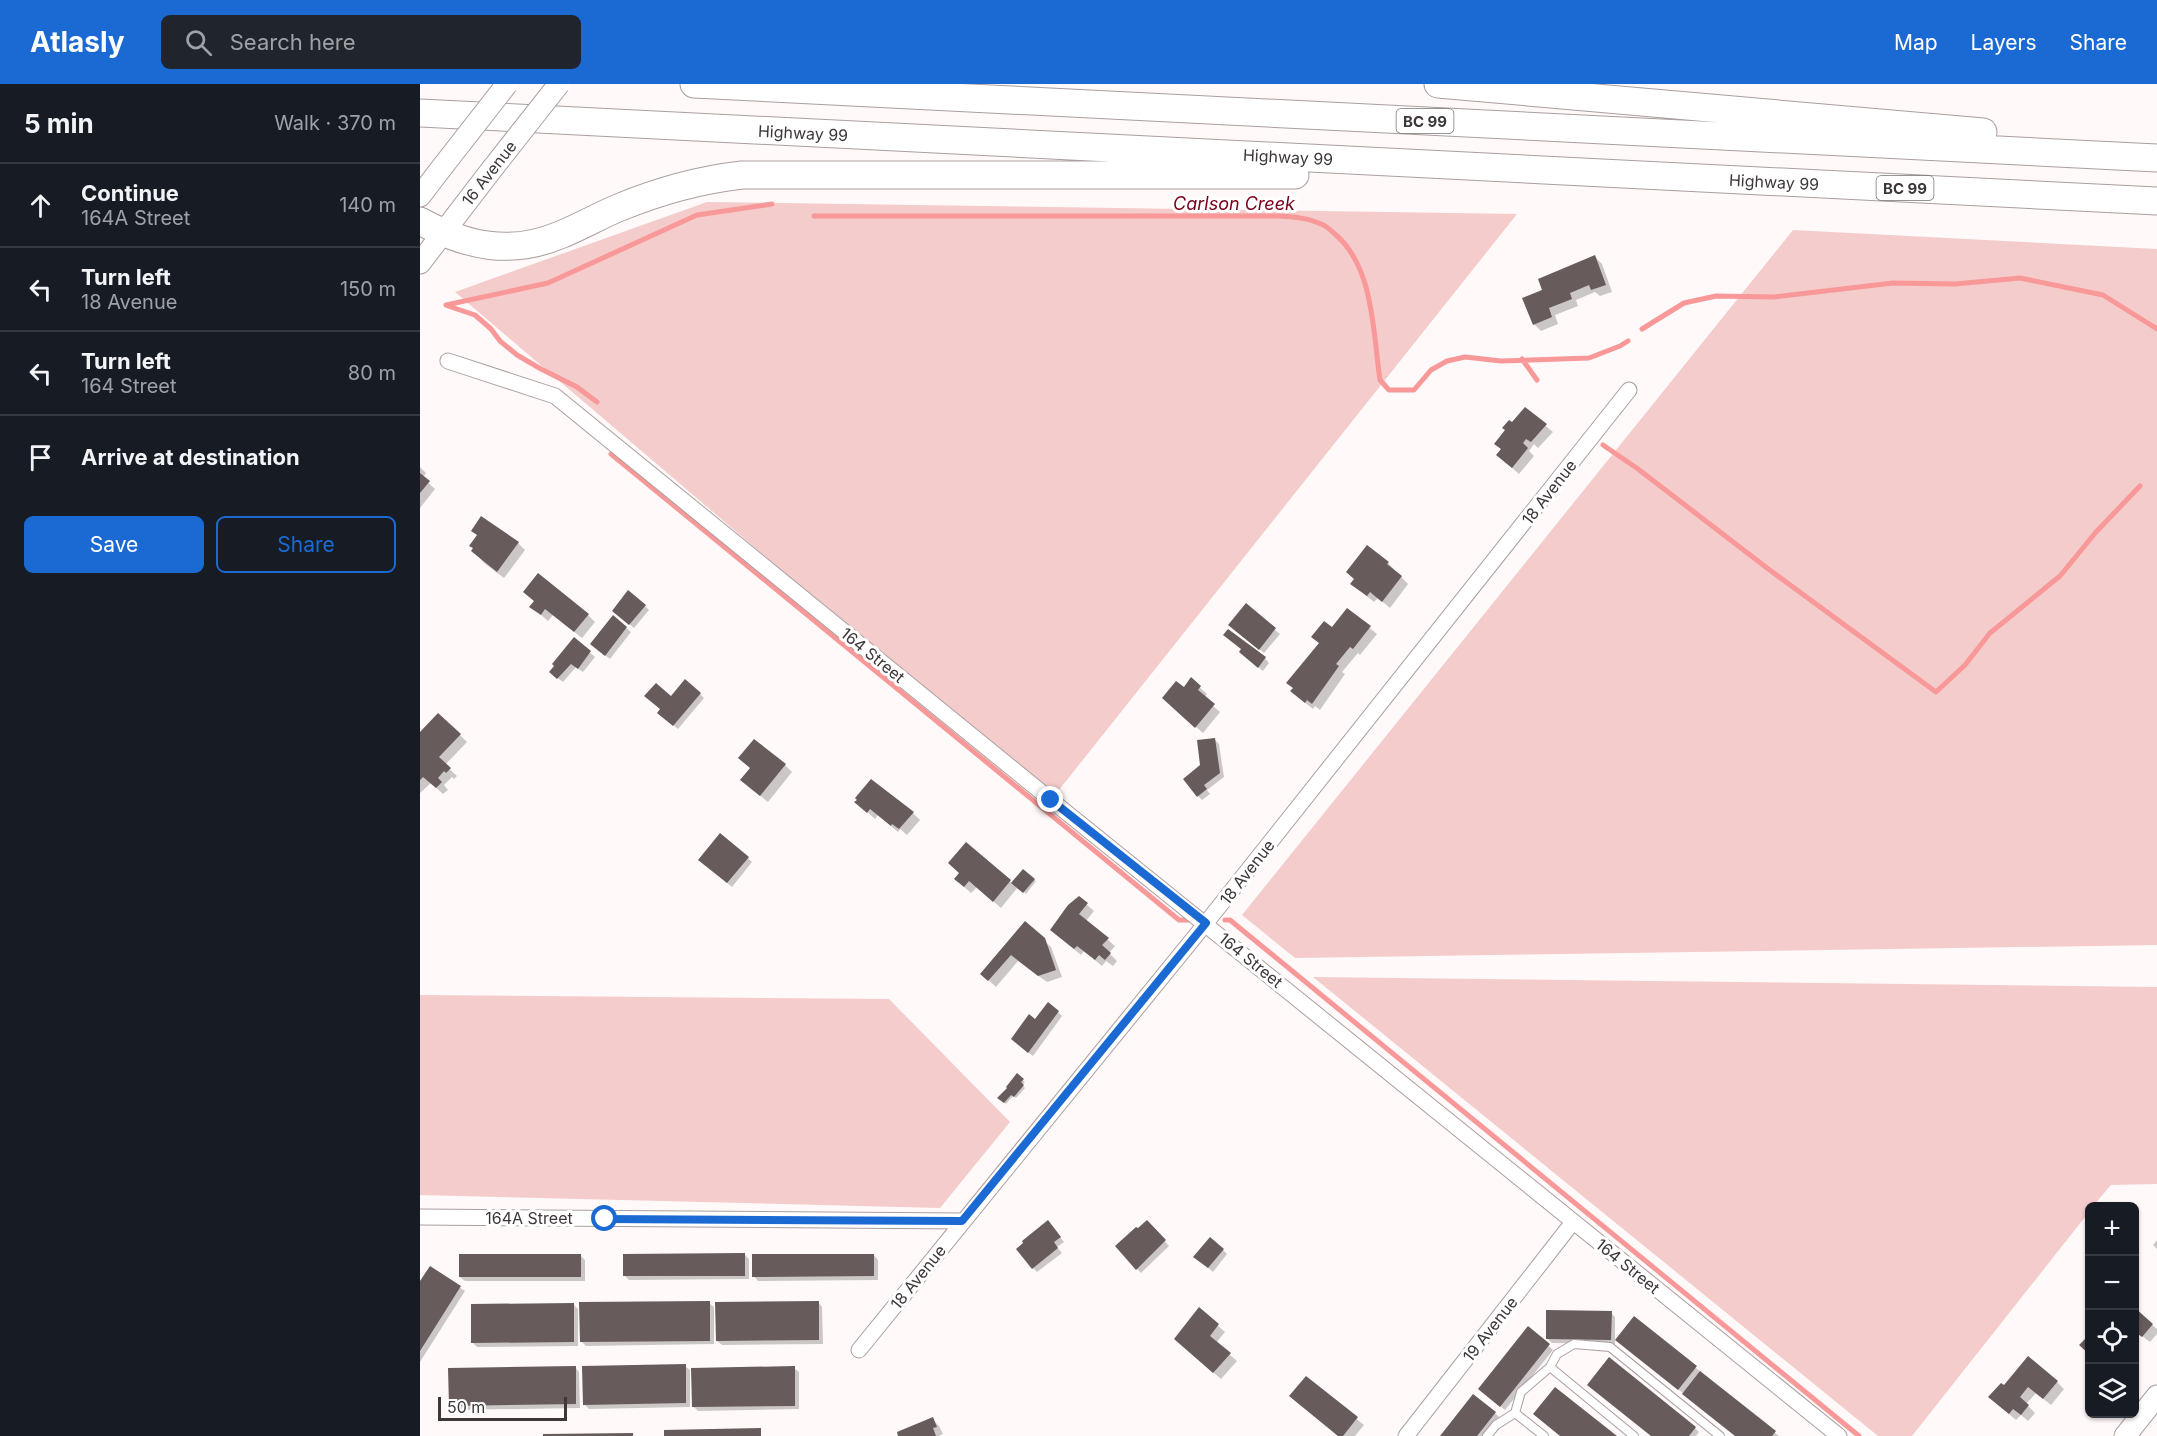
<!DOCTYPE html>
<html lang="en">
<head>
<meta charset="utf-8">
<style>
	body { margin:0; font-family:Inter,sans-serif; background:#20242c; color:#f1f3f6 }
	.controls { position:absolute; right:18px; bottom:18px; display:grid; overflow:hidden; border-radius:9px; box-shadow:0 2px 4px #0004 }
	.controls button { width:54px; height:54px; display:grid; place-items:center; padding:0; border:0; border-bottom:2px solid #363941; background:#171b24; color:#f1f3f6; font:30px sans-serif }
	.scale { position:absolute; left:18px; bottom:15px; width:129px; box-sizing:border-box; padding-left:6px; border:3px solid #3d3837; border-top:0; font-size:16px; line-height:21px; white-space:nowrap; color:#3d3837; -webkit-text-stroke:4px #fff; paint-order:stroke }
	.stop { position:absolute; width:18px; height:18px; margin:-14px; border:4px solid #1b6ad4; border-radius:50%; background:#fff }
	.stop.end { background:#1b6ad4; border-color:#fff; box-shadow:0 2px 6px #0008 }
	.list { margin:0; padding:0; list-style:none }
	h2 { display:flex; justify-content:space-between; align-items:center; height:78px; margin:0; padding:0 24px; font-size:26px }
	h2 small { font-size:20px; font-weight:400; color:#9ea1a6 }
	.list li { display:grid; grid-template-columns:39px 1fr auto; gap:18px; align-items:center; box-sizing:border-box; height:84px; padding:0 24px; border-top:2px solid #363941 }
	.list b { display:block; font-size:22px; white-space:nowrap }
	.list p { margin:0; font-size:20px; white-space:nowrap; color:#9ea1a6 }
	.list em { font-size:20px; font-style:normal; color:#9ea1a6 }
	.actions { display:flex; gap:12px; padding:18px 24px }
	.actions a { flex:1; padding:14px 0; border:2px solid #1b6ad4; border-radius:9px; text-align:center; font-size:21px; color:#1b6ad4 }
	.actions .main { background:#1b6ad4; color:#fff }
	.icon { flex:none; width:33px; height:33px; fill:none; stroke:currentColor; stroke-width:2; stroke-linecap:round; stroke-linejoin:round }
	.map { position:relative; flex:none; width:1737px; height:1352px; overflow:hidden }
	header { display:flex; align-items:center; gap:36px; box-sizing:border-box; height:84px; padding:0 30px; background:#1b6ad4; color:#fff }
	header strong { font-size:28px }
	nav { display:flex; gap:33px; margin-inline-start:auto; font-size:21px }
	.search { width:420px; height:54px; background:#20242c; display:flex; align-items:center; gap:15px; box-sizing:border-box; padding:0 21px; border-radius:9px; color:#9ea1a6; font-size:22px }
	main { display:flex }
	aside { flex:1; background:#171b24 }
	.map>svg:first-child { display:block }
</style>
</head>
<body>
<header>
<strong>Atlasly</strong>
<div class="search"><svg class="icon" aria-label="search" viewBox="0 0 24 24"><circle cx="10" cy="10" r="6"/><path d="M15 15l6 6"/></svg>Search here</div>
<nav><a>Map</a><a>Layers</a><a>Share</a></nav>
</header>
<main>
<aside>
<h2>5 min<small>Walk · 370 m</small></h2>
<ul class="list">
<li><svg class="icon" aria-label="ahead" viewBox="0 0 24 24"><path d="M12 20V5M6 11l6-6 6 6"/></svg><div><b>Continue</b><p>164A Street</p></div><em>140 m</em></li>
<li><svg class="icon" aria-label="left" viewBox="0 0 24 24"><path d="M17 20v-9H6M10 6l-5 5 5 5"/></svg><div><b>Turn left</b><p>18 Avenue</p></div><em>150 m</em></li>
<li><svg class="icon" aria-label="left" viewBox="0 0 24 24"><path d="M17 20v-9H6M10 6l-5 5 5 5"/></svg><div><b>Turn left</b><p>164 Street</p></div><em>80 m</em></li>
<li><svg class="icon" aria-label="arrive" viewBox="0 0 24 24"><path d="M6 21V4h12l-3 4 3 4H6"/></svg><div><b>Arrive at destination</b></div></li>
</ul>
<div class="actions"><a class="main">Save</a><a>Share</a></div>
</aside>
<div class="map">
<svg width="1737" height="1352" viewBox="0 0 1737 1352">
	<rect width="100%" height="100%" fill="#fff9f9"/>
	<!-- green -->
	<path fill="#f4cccb" d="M287 118 1097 130 631 716 35 208Z
		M1373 146 1737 165V861L875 874 822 831Z
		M893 893 1737 903V1100L1691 1101 1673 1122H1670L1669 1128 1492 1352H1458Z
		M0 911 469 915 590 1038 520 1124 0 1111Z"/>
	<!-- shadow -->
	<path fill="#0003" d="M1175 173 1182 180 1192 208 1180 212 1175 208 1156 216 1158 222 1135 231 1138 240 1121 247 1114 240 1124 207Z
		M1105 325 1133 348 1118 364 1114 360 1109 367 1114 372 1099 390 1085 378 1082 366 1087 347Z
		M0 383 6 389 3 394 15 405 0 424Z
		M98 459 105 466 84 494 64 479 53 467Z
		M947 463 968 479 988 500 970 524 958 514 954 518 939 506Z
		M111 522 168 531 175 538 162 554 133 531 128 537Z
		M225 522 229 526 214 544 198 531Z
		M826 522 860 550 844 569 815 545Z
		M927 526 957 550 940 571 938 569 922 588 925 590 900 626 895 622 893 625 879 614 912 546Z
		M193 533 211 548 190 575 176 564Z
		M154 555 175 573 163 588 156 583 143 598 135 592Z
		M825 572 845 574 849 579 843 587Z
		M771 596 787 610 784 614 800 628 783 649 751 621Z
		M280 610 284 614 258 645 243 633 251 614Z
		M0 650 40 651 47 658 25 681 37 692 34 695 32 693 24 701 28 706 23 710 11 699 0 709Z
		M795 656 799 660 804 693 787 706 790 710 782 716 778 712 782 682Z
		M365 681 372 688 348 718 329 703 331 685Z
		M436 718 493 729 500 736 487 751 480 745 478 748 458 731 455 735Z
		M546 761 593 800 603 787 616 797 606 810 598 803 581 824 557 803 551 809 543 802 541 790Z
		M328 774 332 778 312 803 284 780Z
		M659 814 674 827 666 837 695 862 689 869 697 877 693 882 686 877 682 882 664 867 661 871 638 852Z
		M605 839 631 863 642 893 627 898 598 877 576 903 562 890Z
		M638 928 642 932 613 972 597 960 615 937Z
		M597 991 605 998 602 1001 605 1004 596 1014 593 1012 586 1020 580 1014Z
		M727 1138 749 1162 721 1189 717 1185 718 1146Z
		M632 1143 644 1158 637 1163 642 1169 617 1188 613 1184 605 1159Z
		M1737 1156V1165L1733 1161Z
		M803 1166 807 1170 793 1188 780 1177Z
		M160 1171 165 1176V1197H45L40 1193Z
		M325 1171 329 1175V1195L209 1196 205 1192Z
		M454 1171 458 1176V1196L338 1197 334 1192Z
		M10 1184 45 1207 0 1278V1200Z
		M398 1218 402 1223 403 1260 302 1261 297 1257Z
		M289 1219 294 1223V1260L166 1262 161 1257Z
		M153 1220 158 1225V1262L57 1263 53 1259Z
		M779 1225 805 1248 796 1259 817 1277 801 1295 763 1262Z
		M1714 1225 1737 1245V1250L1730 1258 1714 1246Z
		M1191 1229 1195 1233V1260L1132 1259 1127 1254Z
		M1108 1244 1133 1266 1085 1326 1064 1309Z
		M1202 1260 1276 1284 1359 1352H1316Z
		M265 1282 270 1286V1323L169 1325 164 1320Z
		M155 1283 159 1288 160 1324 35 1326 30 1322Z
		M374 1284 379 1288V1325L278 1327 273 1322Z
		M886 1294 944 1341 935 1352H918L871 1312Z
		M1637 1298 1644 1305 1631 1321 1616 1309 1606 1320 1615 1329 1608 1337 1601 1331 1596 1336 1577 1320 1584 1303Z
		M1075 1329 1079 1333 1064 1352H1022Z
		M512 1335 519 1342 523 1350 519 1352H480Z
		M1275 1344 1279 1348 1276 1352H1232Z"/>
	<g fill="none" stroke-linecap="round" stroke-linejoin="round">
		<!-- stream -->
		<path stroke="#f89898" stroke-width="5" d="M394 132H860C874 133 888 134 901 140 907 142 911 147 916 151 954 184 953 249 960 296L969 306H994L1011 286 1027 277 1045 273 1081 277 1169 274 1200 262 1208 257
			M26 221 128 199 277 131 352 120
			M28 222 55 231 71 245 80 257 97 271 121 285 157 303 177 318
			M1222 245 1264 219 1296 212 1354 213 1473 199 1535 200 1600 194 1683 211 1737 245
			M1102 275 1117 296
			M1183 361 1218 385 1347 484 1516 608 1545 581 1570 549 1640 492 1676 448 1720 402
			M191 370 759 836H772
			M805 836H810L1439 1352"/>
	</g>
	<!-- building -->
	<path fill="#675b5b" d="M1175 171 1186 201 1171 206 1169 201 1150 209 1152 215 1129 224 1132 233 1113 241 1102 214 1122 206 1118 195Z
		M1105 323 1127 340 1111 358 1106 355 1103 359 1108 364 1092 384 1076 371 1081 365 1074 360 1085 346 1082 344 1089 336 1092 338Z
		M0 389 10 397 0 409Z
		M61 432 99 458 77 488 51 467 53 464 49 462 57 451 51 447Z
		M947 461 969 478 967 480 982 492 962 518 950 508 947 512 930 500 934 495 926 488Z
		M118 489 169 530 154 548 125 525 121 531 109 523 114 517 103 508Z
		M208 506 226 521 209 541 192 527Z
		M826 519 856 544 839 566 808 541Z
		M927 524 951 542 933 565 930 563 916 580 919 582 892 620 887 616 885 619 870 607 873 604 866 599 899 559 891 553 904 537 912 543Z
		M193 531 207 543 185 572 170 560Z
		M808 545 846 573 838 584 819 568 821 565 803 551Z
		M154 553 171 567 158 585 151 580 137 595 129 588 134 582 132 580Z
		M771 593 781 602 778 606 795 620 775 644 742 614 756 597 764 603Z
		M265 595 281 609 253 642 237 629 240 625 224 612 236 599 251 612Z
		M18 629 41 650 19 673 31 684 26 689 24 687 18 694 22 698 16 704 3 693 0 696V648Z
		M795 654 800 689 784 701 787 705 777 713 763 695 780 681 777 656Z
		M334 655 366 680 340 712 320 696 330 684 318 674Z
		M451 695 494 728 479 745 472 740 471 742 450 725 447 729 434 718 437 716 435 714Z
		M300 749 329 773 307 799 278 776Z
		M546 758 591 796 573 818 549 797 544 803 534 795 539 789 528 779Z
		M603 785 615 795 603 809 591 799Z
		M659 812 668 819 659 830 689 854 682 861 691 869 685 876 679 871 675 876 657 862 654 865 630 846 648 821Z
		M605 837 625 854 636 886 618 892 591 871 568 897 560 890Z
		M628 918 639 927 608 969 591 955 609 930 615 935Z
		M597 989 604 995 601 998 604 1001 594 1013 591 1011 584 1019 577 1014 587 1004 586 1003Z
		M628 1136 641 1153 634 1158 638 1164 612 1185 596 1165 603 1159 602 1157Z
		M727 1136 746 1156 716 1186 695 1162 716 1143 718 1144Z
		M790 1153 804 1165 788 1184 773 1173Z
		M325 1169V1192H203V1170Z
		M39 1170H161V1193H39Z
		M332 1170H454V1192L332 1193Z
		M10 1182 41 1202 0 1267V1197Z
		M290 1217V1257L160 1258 159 1218Z
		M399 1217V1256L296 1257 295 1218Z
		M154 1219V1258L51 1259V1220Z
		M779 1223 799 1240 790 1252 811 1269 793 1289 754 1255Z
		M1714 1223 1733 1240 1722 1253 1714 1247Z
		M1126 1226 1192 1227 1191 1256 1126 1255Z
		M1214 1232 1277 1282 1258 1306 1195 1256Z
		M1108 1242 1130 1260 1080 1323 1058 1305Z
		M1670 1250V1271L1659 1261Z
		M1608 1272 1638 1297 1623 1315 1608 1303 1600 1313 1609 1321 1601 1331 1593 1325 1589 1330 1568 1313 1581 1299 1584 1301Z
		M1189 1273 1276 1343 1269 1352H1231L1167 1301Z
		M266 1280V1319L163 1321 162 1282Z
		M156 1282V1320L29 1322 28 1284Z
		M375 1282V1322L272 1323 271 1284Z
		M1280 1287 1356 1347 1352 1352H1315L1262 1310Z
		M886 1292 938 1333 923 1352H918L869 1312Z
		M1135 1303 1197 1352H1140L1113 1330Z
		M1053 1310 1076 1328 1057 1352H1020Z
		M513 1333 517 1343 513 1344 516 1352H478L477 1348Z
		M341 1344V1352H244V1346Z
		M213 1349V1352H123V1350Z"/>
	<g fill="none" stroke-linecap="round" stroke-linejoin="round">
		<defs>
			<path id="lane" d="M1130 1283 1214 1352
				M1095 1329 1124 1352
				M1067 1352 1076 1341 1095 1329 1101 1308 1130 1283 1137 1270 1154 1260 1190 1263 1300 1352"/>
			<path id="street" d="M28 277 135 312 631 716 1419 1352
				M0 1133 542 1137
				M439 1266 786 839 1209 306
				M986 1352 1153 1138"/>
			<path id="secondary" d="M0 112 23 82
				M0 179 72 85
				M1705 1352 1737 1312"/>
			<path id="highway" d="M274 0 1737 74
				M1018 0 1563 48
				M0 29 1737 117
				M0 137C46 162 90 172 140 151 160 143 179 132 198 124 239 107 278 96 322 91H875"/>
		</defs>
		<!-- lane casing -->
		<use href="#lane" stroke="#ab9e9e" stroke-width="10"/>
		<!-- street casing -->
		<use href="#street" stroke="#ab9e9e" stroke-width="17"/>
		<!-- secondary casing -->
		<use href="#secondary" stroke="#ab9e9e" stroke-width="23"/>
		<!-- highway casing -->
		<use href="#highway" stroke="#ab9e9e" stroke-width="29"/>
		<!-- lane -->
		<use href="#lane" stroke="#fff" stroke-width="8"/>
		<!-- street -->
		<use href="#street" stroke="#fff" stroke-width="15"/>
		<!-- secondary -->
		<use href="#secondary" stroke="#fff" stroke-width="21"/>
		<!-- highway -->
		<use href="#highway" stroke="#fff" stroke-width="27"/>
		<defs>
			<path id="secondary-bridge" d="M23 82 87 0
				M72 85 139 0"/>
		</defs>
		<!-- secondary-bridge casing -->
		<use href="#secondary-bridge" stroke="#ab9e9e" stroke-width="23" stroke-linecap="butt"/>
		<!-- secondary-bridge -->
		<use href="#secondary-bridge" stroke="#fff" stroke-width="21"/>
	</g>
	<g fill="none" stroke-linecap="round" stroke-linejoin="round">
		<!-- route -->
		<path stroke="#1b6ad4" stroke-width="8" d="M185 1135 542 1137 786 839 631 716"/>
	</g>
	<g text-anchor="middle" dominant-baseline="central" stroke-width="6" stroke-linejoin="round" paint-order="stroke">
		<!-- shield labels -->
		<g fill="#fff" stroke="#777473" stroke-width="1.5">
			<rect x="976.5" y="25" width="57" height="24" rx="4.5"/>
			<rect x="1456.5" y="92" width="57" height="24" rx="4.5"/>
		</g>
		<g font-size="15" font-weight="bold" fill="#3d3837">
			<text x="1005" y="37">BC 99</text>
			<text x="1485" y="104">BC 99</text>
		</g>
		<!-- street labels -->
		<g font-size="16" fill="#3d3837" stroke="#fff">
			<text transform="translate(383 49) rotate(3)">Highway 99</text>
			<text transform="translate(868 73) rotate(3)">Highway 99</text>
			<text transform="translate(69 89) rotate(-52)">16 Avenue</text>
			<text transform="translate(1354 98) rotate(3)">Highway 99</text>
			<text transform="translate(1129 408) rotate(-52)">18 Avenue</text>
			<text transform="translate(453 571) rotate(39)">164 Street</text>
			<text transform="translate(827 788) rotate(-52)">18 Avenue</text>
			<text transform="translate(831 876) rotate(39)">164 Street</text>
			<text x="109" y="1134">164A Street</text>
			<text transform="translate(1208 1182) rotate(39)">164 Street</text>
			<text transform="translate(498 1193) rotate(-51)">18 Avenue</text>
			<text transform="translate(1070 1245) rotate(-52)">19 Avenue</text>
		</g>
		<!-- water labels -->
		<g font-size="18" font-style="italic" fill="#770019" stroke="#fff">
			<text x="814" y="119">Carlson Creek</text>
		</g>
	</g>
</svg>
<div class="controls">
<button>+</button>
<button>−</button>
<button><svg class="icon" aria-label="locate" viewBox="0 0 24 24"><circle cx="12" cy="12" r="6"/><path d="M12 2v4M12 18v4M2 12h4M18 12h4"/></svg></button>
<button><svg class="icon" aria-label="layers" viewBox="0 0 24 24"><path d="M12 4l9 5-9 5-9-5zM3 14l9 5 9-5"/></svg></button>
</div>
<div class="scale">50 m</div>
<div class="stop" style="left:185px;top:1135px"></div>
<div class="stop end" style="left:631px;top:716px"></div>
</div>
</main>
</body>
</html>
